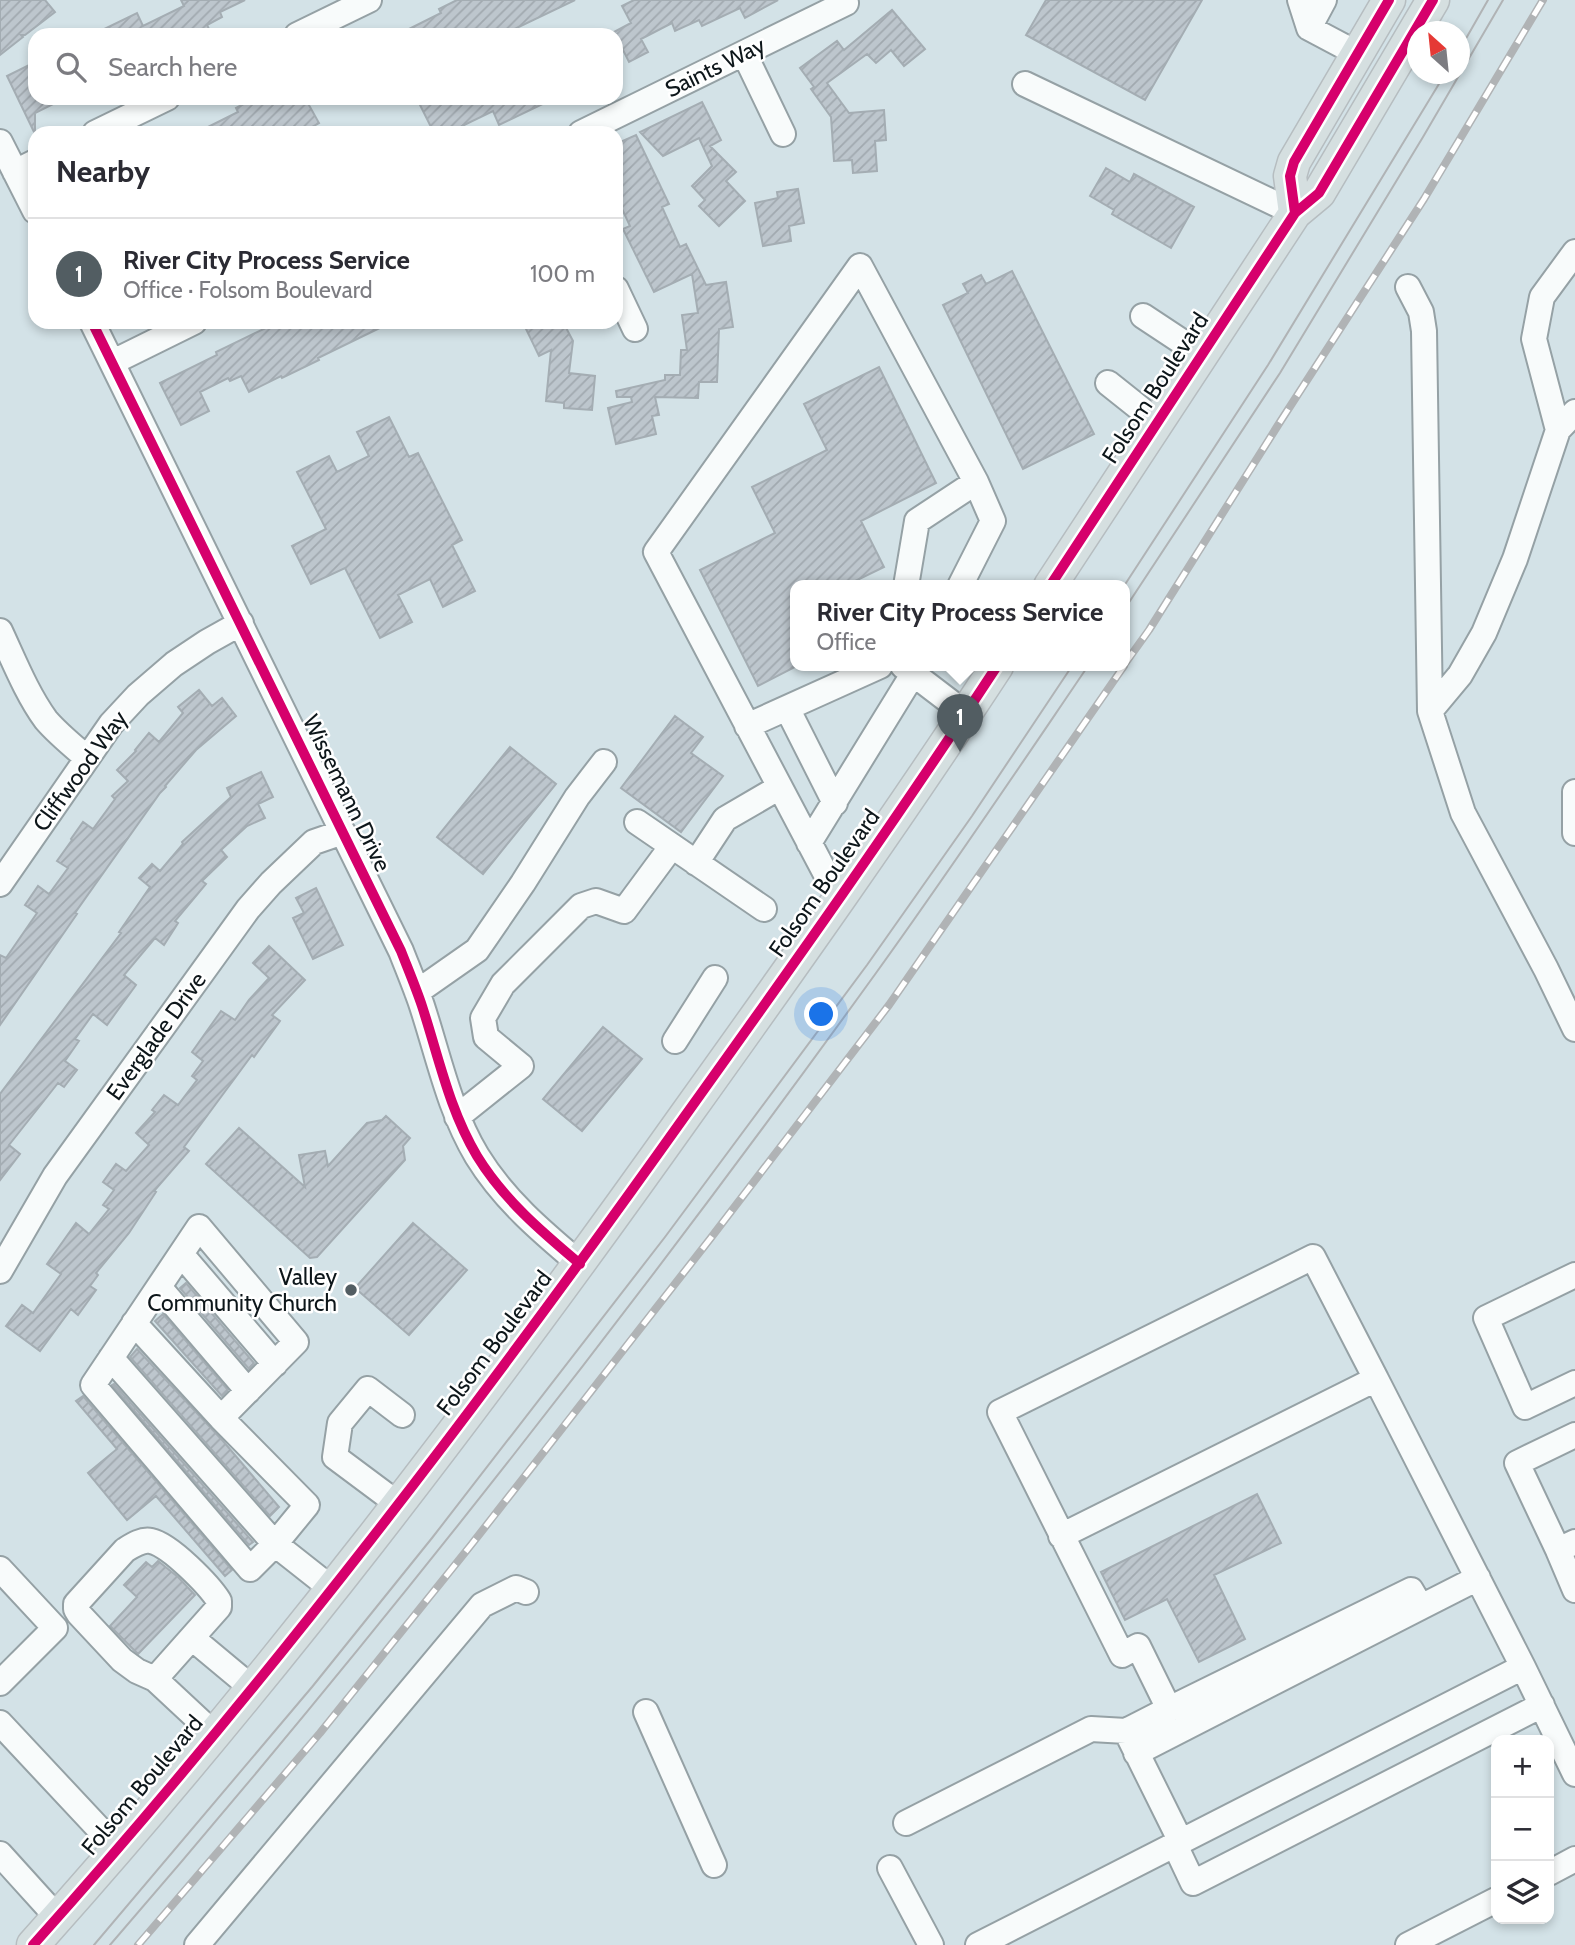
<!DOCTYPE html>
<html lang="en">
<head>
<meta charset="utf-8">
<style>
	body { margin:0; font-family:Cabin,sans-serif; background:#f2f2f3; color:#2b2b33 }
	.controls { position:absolute; right:21px; bottom:21px; display:grid; overflow:hidden; border-radius:14px; box-shadow:0 4px 10px #0003 }
	.controls button { width:63px; height:63px; display:grid; place-items:center; padding:0; border:0; border-bottom:2px solid #e1e1e2; background:#fff; color:#2b2b33; font:35px sans-serif }
	.compass { position:absolute; left:1407px; top:21px; width:63px; height:63px; border-radius:50%; background:#fff; box-shadow:0 4px 10px #0003; rotate:333deg }
	.you { position:absolute; left:822px; top:1015px; width:24px; height:24px; margin:-18px; border:5px solid #fff; border-radius:50%; background:#1a73e8; box-shadow:0 0 0 10px #1a73e833 }
	.badge { display:grid; place-items:center; width:46px; height:46px; border-radius:50%; background:#525d62; color:#fff; font-size:23px; font-weight:700 }
	.pin { position:absolute; translate:-50% -58px; filter:drop-shadow(0 2px 4px #0008) }
	.pin::after { content:''; position:absolute; top:37px; width:24px; height:21px; background:inherit; clip-path:polygon(0 0,100% 0,50% 100%) }
	.popup { position:absolute; left:790px; top:580px; width:340px; height:91px; box-sizing:border-box; display:grid; place-content:center; border-radius:14px; background:#fff; filter:drop-shadow(0 2px 5px #0005); font-size:23px; white-space:nowrap; color:#7c7c81 }
	.popup b { font-size:26px; color:#2b2b33 }
	.popup::after { content:''; position:absolute; left:50%; top:100%; margin-left:-14px; border:14px solid transparent; border-top-color:#fff }
	.list { margin:0; padding:0; list-style:none }
	h2 { display:flex; justify-content:space-between; align-items:center; height:91px; margin:0; padding:0 28px; font-size:30px }
	h2 small { font-size:23px; font-weight:400; color:#7c7c81 }
	.list li { display:grid; grid-template-columns:46px 1fr auto; gap:21px; align-items:center; box-sizing:border-box; height:112px; padding:0 28px; border-top:2px solid #e1e1e2 }
	.list b { display:block; font-size:26px; white-space:nowrap }
	.list p { margin:0; font-size:23px; white-space:nowrap; color:#7c7c81 }
	.list em { font-size:23px; font-style:normal; color:#7c7c81 }
	.icon { flex:none; width:38px; height:38px; fill:none; stroke:currentColor; stroke-width:2; stroke-linecap:round; stroke-linejoin:round }
	.map { position:relative; flex:none; width:1575px; height:1945px; overflow:hidden }
	.search { position:absolute; background:#fff; box-shadow:0 4px 10px #0003; left:28px; top:28px; width:595px; height:77px; display:flex; align-items:center; gap:18px; box-sizing:border-box; padding:0 24px; border-radius:21px; color:#7c7c81; font-size:26px }
	.panel { position:absolute; background:#fff; box-shadow:0 4px 10px #0003; left:28px; top:126px; width:595px; height:203px; border-radius:21px }
	.map>svg:first-child { display:block }
</style>
</head>
<body>
<div class="map">
<svg width="1575" height="1945" viewBox="0 0 1575 1945">
	<defs>
		<pattern id="building-hatch" width="6" height="6" patternUnits="userSpaceOnUse" patternTransform="scale(1.75)"><rect width="6" height="6" fill="#bdc6cd"/><path d="M-1 1l2-2M0 6l6-6M5 7l2-2" fill="none" stroke="#a1a9af"/></pattern>
	</defs>
	<rect width="100%" height="100%" fill="#d3e2e7"/>
	<!-- building -->
	<path fill="url(#building-hatch)" stroke="#a4adb3" stroke-width="2" d="M0 0H45L55 12 25 35H21L23 37 0 55Z
		M181 0H245L220 12 222 17 207 25 212 35H92L137 13 143 26 184 6Z
		M457 0H575L502 35H397L441 13 439 9Z
		M634 0H778L745 18 740 8 702 26 699 20 675 31 672 23 641 39 648 52 629 62 614 32 631 23 622 6Z
		M1046 0H1202L1145 100 1026 35Z
		M892 10 925 49 904 66 891 50 876 63 867 54 827 83 849 113 884 110 886 140 875 141 877 171 853 173 852 160 834 161 831 117 811 89 814 87 800 68 837 41 844 50Z
		M35 62V98H65L35 113V134L7 76Z
		M255 98H305L319 123 301 133H196L238 112 236 108Z
		M435 98H555L499 125 493 111 462 126 466 133H434L420 105Z
		M702 102 721 140 710 146 736 172 726 181 745 201 719 226 699 206 705 200 692 186 712 166 699 138 663 156 640 132Z
		M636 135 669 204 662 207 680 247 686 244 706 285 726 282 733 327 719 329 717 382H699L698 398 655 397 659 415 652 416 656 434 616 444 608 408 632 402 631 397H617L616 391 665 380V375H680L681 350H687L682 315 698 313 692 274 654 292 623 229 630 226 616 196V144Z
		M1106 168 1130 182 1134 174 1194 207 1171 248 1112 214 1114 210 1090 196Z
		M798 189 804 223 789 226 791 241 763 246 755 203 778 198 777 192Z
		M1012 271 1094 434 1023 469 943 305 968 293 963 284 981 275 986 284Z
		M278 322H392L318 358 319 360 282 378 281 376 249 392 241 376 230 381 228 378 200 392 209 411 181 425 160 383 217 355 216 352Z
		M539 322H563L573 341 569 373 595 376 592 410 564 408V403L546 401 551 350 539 356 526 329Z
		M879 367 936 483 861 521 884 567 845 586H795V667L758 686 700 570 775 533 752 487 827 450 804 404Z
		M389 417 409 457 418 453 462 540 452 545 475 591 443 607 430 579 398 595 412 622 380 638 345 568 311 584 292 546 326 529 297 472 329 456 337 472 369 456 357 432Z
		M199 690 212 706 222 698 236 716 196 750 165 786 166 787 160 793 75 913 77 914 0 1025V955L6 958 37 913 25 905 38 886 49 894 68 868 57 861 72 840 71 839 83 822 93 829 115 799 112 796 128 781 117 770 136 751 135 750 149 733 159 742 183 713 178 707Z
		M675 716 703 737 691 753 723 776 681 832 621 788Z
		M510 747 556 784 483 874 437 837Z
		M261 772 273 797 258 804 265 818 247 826 221 850 227 857 202 881 206 884 175 921 178 923 164 945 155 938 124 975 136 985 107 1025 93 1014 75 1039 79 1041 65 1061 77 1070 64 1087 58 1083 9 1145 20 1154 0 1180V1094L121 933 119 932 150 887 139 878 152 864 160 871 183 844 182 842 231 797 227 788Z
		M316 888 343 945 313 959 293 918 304 913 296 898Z
		M269 946 305 980 272 1015 280 1021 254 1057 252 1055 184 1147 189 1151 154 1191 156 1192 129 1233 96 1273 98 1275 90 1286 96 1290 78 1315 71 1309 40 1351 6 1326 22 1305 33 1313 61 1274 47 1264 76 1223 89 1234 109 1209 103 1205 114 1190 103 1182 116 1164 126 1171 149 1145 136 1133 155 1112 152 1110 164 1095 178 1105 197 1080 192 1076 203 1061 192 1052 221 1011 235 1020 249 1000 269 978 253 963Z
		M603 1027 642 1059 582 1131 543 1099Z
		M386 1116 410 1138 403 1146 405 1160 317 1257 310 1258 206 1164 239 1128 305 1187 299 1155 325 1151 328 1166 367 1123 382 1120Z
		M413 1223 467 1270 409 1335 355 1288Z
		M186 1283 254 1363 249 1369 180 1288Z
		M163 1314 228 1390 222 1396 155 1321Z
		M137 1349 223 1441 279 1507 270 1516 130 1357Z
		M114 1384 253 1542 249 1545 112 1385Z
		M83 1396 232 1570 225 1576 156 1496 127 1520 88 1473 117 1449 76 1401Z
		M1257 1494 1281 1543 1214 1575 1245 1639 1199 1662 1167 1599 1125 1620 1101 1572Z
		M158 1561 178 1577 195 1595 138 1654 110 1626 137 1597 124 1585 146 1562 152 1567Z"/>
	<g fill="none" stroke-linecap="round" stroke-linejoin="round">
		<defs>
			<path id="minor" d="M1300 0 1309 28 1358 54
				M1309 28 1324 0
				M297 35 369 0
				M744 53 783 134
				M1025 84 1295 213
				M95 133 167 98
				M581 133 846 3 844 0
				M0 142 35 211
				M15 172 35 162
				M1408 287 1421 312 1424 331 1430 711 1463 813 1546 969 1575 1029
				M616 289 635 329
				M1143 316 1202 355
				M92 322 401 951C408 969 416 988 422 1006 439 1058 449 1109 477 1156 504 1200 542 1232 580 1264
				M113 362 194 322
				M1108 383 1157 422
				M1558 430 1534 339 1542 297 1575 252
				M906 586 917 521 976 482
				M0 631C14 661 27 694 46 720 58 734 73 746 87 758
				M903 666 966 714
				M787 708 835 803
				M1430 711 1460 675 1484 633 1515 559 1558 430 1575 412
				M747 726 880 666
				M1575 792V833
				M637 822 764 909
				M809 843 918 666
				M696 863 725 819 780 787
				M0 884 111 724 138 695 174 664 207 642 241 623
				M839 899 656 552 860 266 976 482 993 521 960 586
				M417 992 477 950 523 883 577 797 604 762
				M675 1041 715 978
				M457 1117 521 1066 486 1037 483 1018 503 984 581 906 596 901 624 911 672 846
				M181 1254 275 1364
				M0 1271 55 1176 248 909 271 883 314 842 343 832
				M1575 1275 1486 1318 1525 1407 1575 1383
				M159 1287 248 1391
				M134 1323 221 1418 307 1505 275 1544 250 1569 93 1385C128 1332 164 1280 199 1227L296 1342 221 1418
				M111 1358 275 1544 332 1589
				M398 1504 335 1457 340 1423 368 1389 402 1415
				M1061 1536 1376 1379 1523 1667 1575 1774
				M1575 1542 1558 1550 1575 1590
				M1558 1550 1517 1463 1575 1435
				M0 1569 55 1628 0 1683
				M192 1638 252 1688
				M155 1679 219 1607V1601C209 1585 170 1545 151 1541 142 1539 133 1545 125 1550L76 1604V1609L79 1614 122 1660 137 1671 155 1679 214 1734
				M1169 1709 1411 1590 1421 1607 1478 1578
				M646 1712 714 1865
				M0 1723 117 1848
				M1136 1753 1421 1607
				M906 1823 1091 1729 1126 1731
				M1181 1842 1126 1731 1169 1709 1138 1646 1122 1655 1000 1412 1313 1257 1376 1379
				M1175 1845 1193 1883 1542 1705
				M0 1854 57 1917
				M890 1868 931 1945
				M1549 1873 1575 1859
				M197 1945 482 1605 516 1588 526 1592
				M978 1945 1523 1667
				M1408 1945 1496 1900"/>
			<path id="major" d="M1295 213 1290 176 1294 162 1389 0
				M1050 586 1295 213 1319 193 1433 0
				M33 1945C268 1683 481 1403 685 1116 791 968 897 819 997 666"/>
		</defs>
		<!-- minor casing -->
		<use href="#minor" stroke="#95a1a5" stroke-width="28"/>
		<!-- major casing -->
		<use href="#major" stroke="#b6bdc0" stroke-width="35"/>
		<!-- minor -->
		<use href="#minor" stroke="#f8fbfb" stroke-width="24"/>
		<!-- major -->
		<use href="#major" stroke="#d5dfe0" stroke-width="32"/>
		<!-- tram -->
		<path stroke="#b0b3b5" stroke-width="2" d="M1460 49 1488 0
			M1124 586 1268 365 1445 74
			M1124 610 1280 373 1423 137 1503 0
			M94 1945 312 1687 432 1538 665 1237 867 965 972 816 1072 666
			M110 1945C380 1633 635 1307 876 973 949 872 1018 769 1088 666"/>
		<defs>
			<path id="rail" d="M1124 665 1149 630 1280 422 1424 199 1543 0
				M138 1945 320 1733 471 1545 710 1239 889 1005 1124 666"/>
		</defs>
		<!-- rail casing -->
		<use href="#rail" stroke="#b0b3b5" stroke-width="8"/>
		<!-- rail -->
		<use href="#rail" stroke="#fff" stroke-width="5" stroke-dasharray="16" stroke-linecap="butt"/>
		<defs>
			<path id="cycleway" d="M1295 213 1290 176 1294 162 1389 0
				M92 322 401 951C408 969 416 988 422 1006 439 1058 449 1109 477 1156 504 1200 542 1232 580 1264
				M1050 586 1295 213 1319 193 1433 0
				M33 1945C268 1683 481 1403 685 1116 791 968 897 819 997 666"/>
		</defs>
		<!-- cycleway casing -->
		<use href="#cycleway" stroke="#fff" stroke-width="15"/>
		<!-- cycleway -->
		<use href="#cycleway" stroke="#d6006c" stroke-width="10"/>
	</g>
	<!-- markers -->
	<circle fill="#525d62" stroke="#fff" stroke-width="2.5" cx="351" cy="1290" r="7"/>
	<g text-anchor="middle" dominant-baseline="central" stroke-width="5" stroke-linejoin="round" paint-order="stroke">
		<!-- street labels -->
		<g font-size="23" fill="#0d161a" stroke="#fff">
			<text transform="translate(715 67) rotate(-26)">Saints Way</text>
			<text transform="translate(1155 388) rotate(-57)">Folsom Boulevard</text>
			<text transform="translate(80 771) rotate(-54)">Cliffwood Way</text>
			<text transform="translate(347 793) rotate(64)">Wissemann Drive</text>
			<text transform="translate(824 883) rotate(-55)">Folsom Boulevard</text>
			<text transform="translate(156 1036) rotate(-54)">Everglade Drive</text>
			<text transform="translate(494 1343) rotate(-53)">Folsom Boulevard</text>
			<text transform="translate(142 1785) rotate(-50)">Folsom Boulevard</text>
		</g>
		<!-- poi labels -->
		<g font-size="23" fill="#0d161a" stroke="#fff" text-anchor="end">
			<text x="337" y="1277">Valley<tspan x="337" dy="26">Community Church</tspan></text>
		</g>
	</g>
</svg>
<div class="controls">
<button>+</button>
<button>−</button>
<button><svg class="icon" aria-label="layers" viewBox="0 0 24 24"><path d="M12 4l9 5-9 5-9-5zM3 14l9 5 9-5"/></svg></button>
</div>
<svg class="compass" viewBox="-18 -18 36 36"><path d="M0-13l5 13h-10z" fill="#e53935"/><path d="M0 13l5-13h-10z" fill="#7c7c81"/></svg>
<div class="you"></div>
<div class="pin badge" style="left:960px;top:752px">1</div>
<div class="popup"><b>River City Process Service</b>Office</div>
<div class="search"><svg class="icon" aria-label="search" viewBox="0 0 24 24"><circle cx="10" cy="10" r="6"/><path d="M15 15l6 6"/></svg>Search here</div>
<section class="panel">
<h2>Nearby<small></small></h2>
<ul class="list">
<li><span class="badge">1</span><div><b>River City Process Service</b><p>Office · Folsom Boulevard</p></div><em>100 m</em></li>
</ul>
</section>
</div>
</body>
</html>
